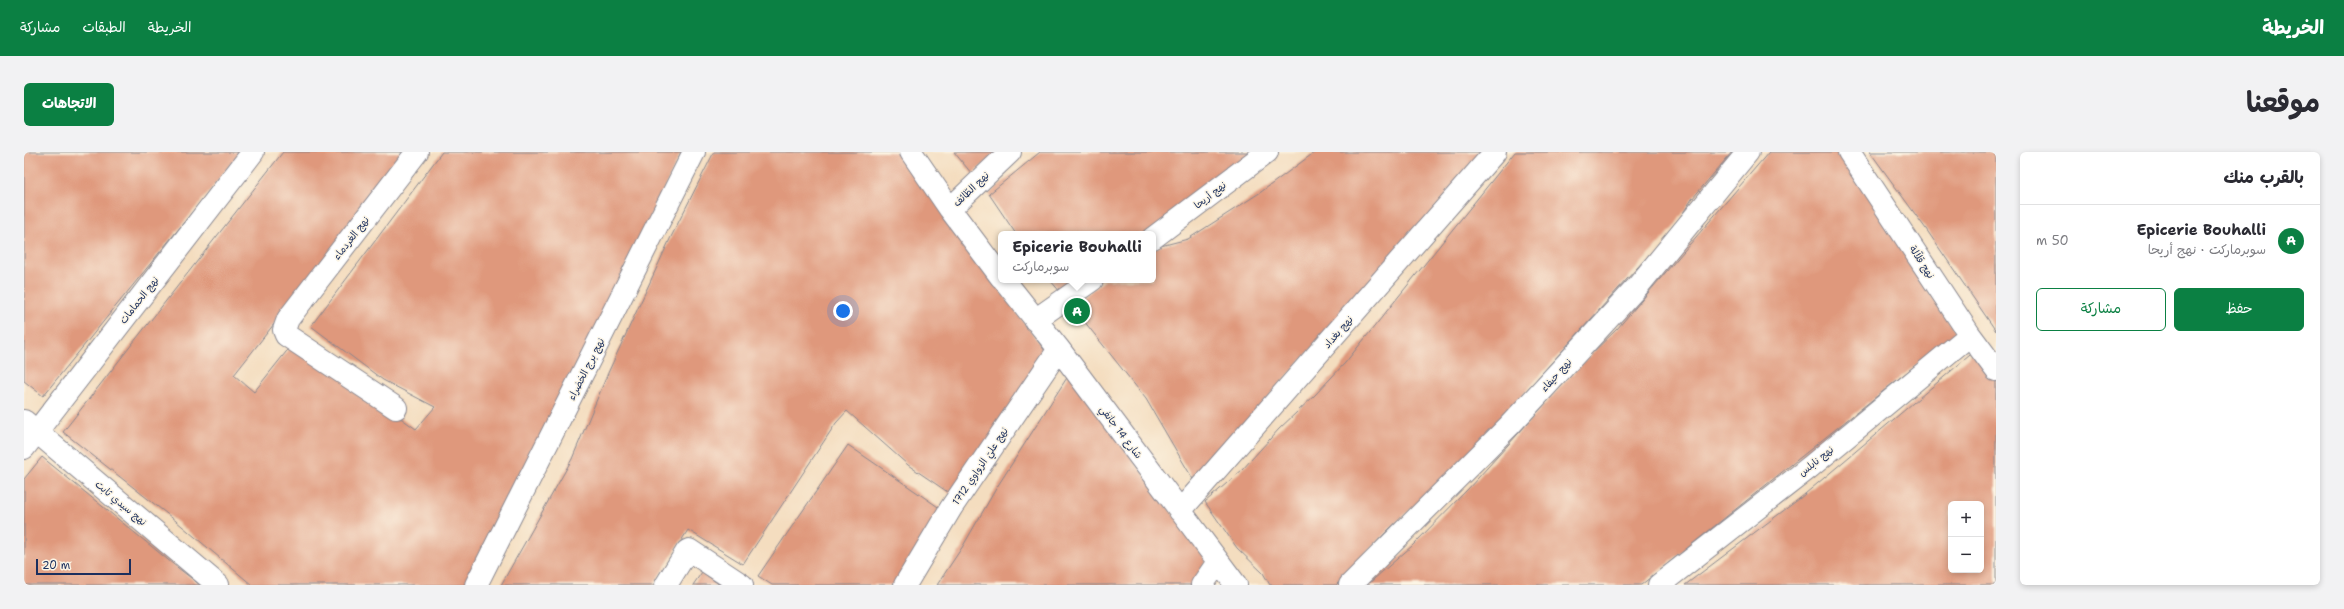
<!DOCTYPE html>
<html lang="ar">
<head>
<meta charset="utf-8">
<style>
	body { margin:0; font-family:"Shantell Sans","Playpen Sans Arabic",sans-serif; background:#f2f2f3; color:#2b2b33; direction:rtl }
	.controls { position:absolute; right:12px; bottom:12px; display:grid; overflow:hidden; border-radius:6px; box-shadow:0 2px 6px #0003 }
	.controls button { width:36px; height:36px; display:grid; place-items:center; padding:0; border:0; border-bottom:1px solid #e1e1e2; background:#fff; color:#2b2b33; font:20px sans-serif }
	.scale { position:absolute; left:12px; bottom:10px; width:95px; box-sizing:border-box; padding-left:4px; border:2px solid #1b2f5e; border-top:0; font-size:11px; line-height:14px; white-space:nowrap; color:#1b2f5e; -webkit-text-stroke:3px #fcf5e5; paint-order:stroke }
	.you { position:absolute; left:819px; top:159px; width:14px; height:14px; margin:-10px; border:3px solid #fff; border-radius:50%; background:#1a73e8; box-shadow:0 0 0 6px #1a73e833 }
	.badge { display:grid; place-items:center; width:26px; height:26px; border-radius:50%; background:#0b8043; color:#fff; font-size:13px; font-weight:700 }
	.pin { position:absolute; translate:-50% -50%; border:2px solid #fff; box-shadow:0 1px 4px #0006 }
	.popup { position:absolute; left:974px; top:79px; width:158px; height:52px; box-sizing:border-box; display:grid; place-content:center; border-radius:6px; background:#fff; filter:drop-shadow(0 1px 3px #0005); font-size:13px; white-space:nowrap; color:#7c7c81 }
	.popup b { font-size:15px; color:#2b2b33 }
	.popup::after { content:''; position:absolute; left:50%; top:100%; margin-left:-8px; border:8px solid transparent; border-top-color:#fff }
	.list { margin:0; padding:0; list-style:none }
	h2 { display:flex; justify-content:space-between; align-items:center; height:52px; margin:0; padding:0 16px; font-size:17px }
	h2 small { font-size:13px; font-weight:400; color:#7c7c81 }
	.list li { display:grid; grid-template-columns:26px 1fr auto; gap:12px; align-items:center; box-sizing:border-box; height:72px; padding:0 16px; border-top:1px solid #e1e1e2 }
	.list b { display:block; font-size:15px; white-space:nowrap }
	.list p { margin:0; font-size:13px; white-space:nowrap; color:#7c7c81 }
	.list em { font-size:13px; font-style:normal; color:#7c7c81 }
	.actions { display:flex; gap:8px; padding:12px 16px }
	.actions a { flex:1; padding:9px 0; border:1px solid #0b8043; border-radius:6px; text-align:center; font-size:14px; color:#0b8043 }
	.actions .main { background:#0b8043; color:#fff }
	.map { position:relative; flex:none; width:1972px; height:433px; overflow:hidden; direction:ltr; border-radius:6px }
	header { display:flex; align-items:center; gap:24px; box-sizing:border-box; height:56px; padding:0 20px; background:#0b8043; color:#fff }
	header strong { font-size:19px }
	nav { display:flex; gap:22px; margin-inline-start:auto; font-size:14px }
	.intro { display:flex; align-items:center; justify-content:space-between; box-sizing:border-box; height:96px; padding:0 24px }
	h1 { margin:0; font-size:28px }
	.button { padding:10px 18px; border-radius:6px; background:#0b8043; color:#fff; font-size:14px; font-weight:700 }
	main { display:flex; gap:24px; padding:0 24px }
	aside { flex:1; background:#fff; border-radius:6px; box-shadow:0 2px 6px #0003 }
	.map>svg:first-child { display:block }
</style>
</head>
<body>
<header>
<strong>الخريطة</strong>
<nav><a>الخريطة</a><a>الطبقات</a><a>مشاركة</a></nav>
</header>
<div class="intro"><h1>موقعنا</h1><a class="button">الاتجاهات</a></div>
<main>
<aside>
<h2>بالقرب منك<small></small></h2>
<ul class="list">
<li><span class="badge">A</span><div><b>Epicerie Bouhalli</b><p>سوبرماركت · نهج أريحا</p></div><em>50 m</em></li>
</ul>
<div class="actions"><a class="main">حفظ</a><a>مشاركة</a></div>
</aside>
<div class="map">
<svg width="1972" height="433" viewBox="0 0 1972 433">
	<rect width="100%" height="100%" fill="#fcf5e5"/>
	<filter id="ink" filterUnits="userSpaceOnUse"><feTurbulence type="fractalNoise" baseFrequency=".025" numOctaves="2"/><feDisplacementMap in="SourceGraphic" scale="8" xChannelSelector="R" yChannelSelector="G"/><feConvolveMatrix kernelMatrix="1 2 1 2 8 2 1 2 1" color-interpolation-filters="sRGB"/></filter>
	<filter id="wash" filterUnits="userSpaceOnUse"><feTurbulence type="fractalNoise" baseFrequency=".012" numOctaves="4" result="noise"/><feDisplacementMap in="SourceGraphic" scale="16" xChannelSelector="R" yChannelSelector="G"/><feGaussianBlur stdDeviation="0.9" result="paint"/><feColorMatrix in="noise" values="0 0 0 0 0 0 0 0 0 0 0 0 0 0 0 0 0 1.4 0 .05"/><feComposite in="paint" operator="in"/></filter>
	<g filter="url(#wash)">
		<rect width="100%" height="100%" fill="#f4ddbf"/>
		<g id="blocks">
			<!-- building -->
			<path fill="#df987b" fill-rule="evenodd" d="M0 0H217L19 244 0 229Z
				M259 0H385L210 223 230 240 270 190 392 277 411 255 359 228 287 174 418 0H657L621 78 443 433H228L152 369 39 280Z
				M690 0H876L1024 203 931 345 884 313 823 259 812 271 719 412 664 378 629 433H477L548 307 584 221 646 87Z
				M930 0H976L948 22Z
				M1016 0H1235L1125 82H992L965 42Z
				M1291 0H1463L1170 329 1122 247 1048 154 1081 128H1129V96L1164 87 1237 40Z
				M1491 0H1708L1668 47 1650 75 1429 320 1365 377 1312 433H1246L1239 421 1213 396 1181 350 1218 318 1255 277 1291 243 1321 211Z
				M1745 0H1817L1856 59 1899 131 1933 180 1617 433H1343L1388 394 1444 337 1562 207 1593 177Z
				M1846 0H1972V179L1902 77Z
				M1026 128H1057L1037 141Z
				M1952 198 1972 227V433H1661L1775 347ZM1927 352H1957V418H1927Z
				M1046 221 1183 408 1168 433H913L939 394 973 335Z
				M824 293 920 359 870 433H748L734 424Z
				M18 305 149 412 176 433H0V327Z
				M678 420 696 433H669Z"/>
		</g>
	</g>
	<g filter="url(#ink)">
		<use href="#blocks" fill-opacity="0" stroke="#88868e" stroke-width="1"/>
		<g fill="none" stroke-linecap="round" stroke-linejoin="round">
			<defs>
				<path id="minor" d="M887 0 926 57 977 125
					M1825 0 1946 183 1972 218
					M926 57 986 0
					M1129 86 1243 0
					M980 128 1035 197 1212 433
					M1011 168 1068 128
					M372 256 262 183 260 178 264 167 393 0
					M0 269 194 433
					M0 296 229 0
					M1156 359 1471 0
					M452 433 670 0
					M642 433 663 399 665 398 718 433
					M881 433 927 356 1035 197
					M1178 433 1194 410
					M1326 433 1485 274 1614 134 1724 0
					M1635 433 1786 315 1946 183"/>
			</defs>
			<!-- minor casing -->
			<use href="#minor" stroke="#88868e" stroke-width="24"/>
			<!-- minor -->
			<use href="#minor" stroke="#fff" stroke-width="22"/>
		</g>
	</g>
	<g text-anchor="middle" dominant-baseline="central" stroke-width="3" stroke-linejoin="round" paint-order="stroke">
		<!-- street labels -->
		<g font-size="10" fill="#1b2f5e" stroke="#fcf5e5">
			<text transform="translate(947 37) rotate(-44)">نهج الطّائف</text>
			<text transform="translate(1186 43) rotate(-38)">نهج أريحا</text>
			<text transform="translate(327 86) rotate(-52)">نهج الغردماء</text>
			<text transform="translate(1898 110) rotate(57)">نهج قلاّلة</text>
			<text transform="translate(115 148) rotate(-52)">نهج الحمامات</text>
			<text transform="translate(1314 180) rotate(-49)">نهج بغداد</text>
			<text transform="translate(562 217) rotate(-63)">نهج برج الخضراء</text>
			<text transform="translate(1532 223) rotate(-48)">نهج حيفاء</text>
			<text transform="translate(1097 280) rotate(53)">شارع 14 جانفي</text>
			<text transform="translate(1792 309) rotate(-39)">نهج نابلس</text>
			<text transform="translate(956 314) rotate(-56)">نهج عليّ الزواوي 1712</text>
			<text transform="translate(97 351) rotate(40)">نهج سيدي ثابت</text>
		</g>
	</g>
</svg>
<div class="controls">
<button>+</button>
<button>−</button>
</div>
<div class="scale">20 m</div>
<div class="you"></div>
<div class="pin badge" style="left:1053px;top:159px">A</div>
<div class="popup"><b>Epicerie Bouhalli</b>سوبرماركت</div>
</div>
</main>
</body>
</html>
